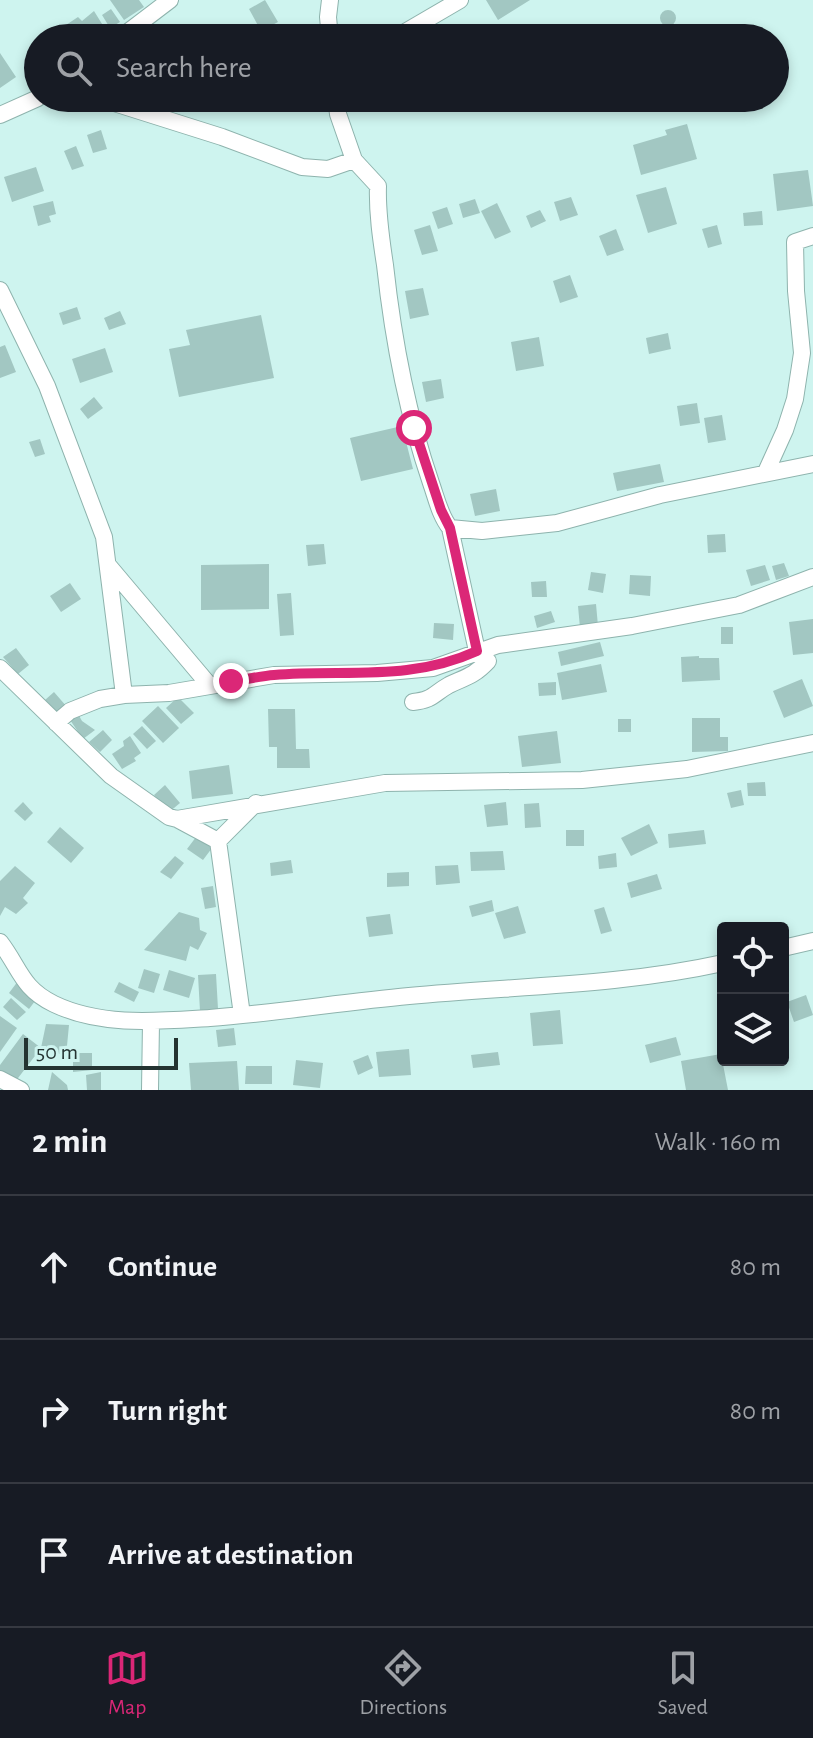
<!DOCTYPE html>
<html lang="en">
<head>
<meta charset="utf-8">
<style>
	body { margin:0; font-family:"Alegreya Sans",sans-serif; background:#242831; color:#f1f3f6 }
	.controls { position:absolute; right:24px; bottom:24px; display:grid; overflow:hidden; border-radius:8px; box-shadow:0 4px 12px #0003 }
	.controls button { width:72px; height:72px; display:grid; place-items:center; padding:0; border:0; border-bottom:2px solid #363941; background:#171b24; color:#f1f3f6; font:40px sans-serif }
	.scale { position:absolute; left:24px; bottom:20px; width:154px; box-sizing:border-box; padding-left:8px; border:4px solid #243331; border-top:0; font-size:22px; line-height:28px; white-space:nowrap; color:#243331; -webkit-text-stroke:6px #cef4ef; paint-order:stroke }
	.stop { position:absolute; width:24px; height:24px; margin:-18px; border:6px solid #db2777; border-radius:50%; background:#fff }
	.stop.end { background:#db2777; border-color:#fff; box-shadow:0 2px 8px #0008 }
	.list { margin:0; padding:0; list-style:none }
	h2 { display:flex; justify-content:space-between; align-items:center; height:104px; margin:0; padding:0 32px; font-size:34px }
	h2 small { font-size:26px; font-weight:400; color:#9ea1a6 }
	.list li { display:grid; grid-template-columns:52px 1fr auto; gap:24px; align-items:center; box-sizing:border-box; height:144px; padding:0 32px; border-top:2px solid #363941 }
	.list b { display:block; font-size:30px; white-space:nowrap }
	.list em { font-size:26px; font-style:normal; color:#9ea1a6 }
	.icon { flex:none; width:44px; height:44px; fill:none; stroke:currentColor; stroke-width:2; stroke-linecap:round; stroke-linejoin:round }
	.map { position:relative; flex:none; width:813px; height:1090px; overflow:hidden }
	.search { position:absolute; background:#171b24; box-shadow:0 4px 12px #0003; left:24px; right:24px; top:24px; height:88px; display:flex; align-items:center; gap:20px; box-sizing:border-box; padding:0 28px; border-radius:44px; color:#9ea1a6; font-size:30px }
	.sheet { height:536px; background:#171b24 }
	nav { display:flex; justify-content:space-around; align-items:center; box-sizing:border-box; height:112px; border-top:2px solid #363941; background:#171b24; font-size:22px; color:#9ea1a6 }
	nav a { display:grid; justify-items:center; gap:4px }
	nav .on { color:#db2777 }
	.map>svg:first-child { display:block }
</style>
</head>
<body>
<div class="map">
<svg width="813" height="1090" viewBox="0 0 813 1090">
	<rect width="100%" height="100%" fill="#cef4ef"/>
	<!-- building -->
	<path fill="#a2c7c2" d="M110 0H139L144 7 124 20Z
		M265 0 278 22 261 31 249 9Z
		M486 0H530L498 20Z
		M111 9 120 22 110 28 102 15Z
		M660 18a8 8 0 1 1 16 0a8 8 0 1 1-16 0Z
		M94 11 107 32 98 38H74L66 25 78 17 82 21Z
		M0 53 16 77 0 88Z
		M499 98H539V99L503 110Z
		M687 124 697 159 641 175 633 145 667 135 665 130Z
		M101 130 107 149 93 153 87 135Z
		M76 146 84 166 72 170 64 151Z
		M36 167 44 191 12 202 4 177Z
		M808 170 813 206 777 211 773 174Z
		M666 187 677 224 648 233 636 195Z
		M571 197 578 215 560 221 554 202Z
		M475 199 480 213 463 218 459 204Z
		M53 201 56 214 49 216 51 222 38 226 33 206Z
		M497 203 511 232 495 239 481 211Z
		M447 207 453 224 438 229 432 212Z
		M540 210 546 221 531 228 526 216Z
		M762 211 763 225 744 226 743 213Z
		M430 225 438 251 422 255 414 230Z
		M717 225 722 244 708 248 702 229Z
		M616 229 624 250 607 256 599 236Z
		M570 275 578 297 560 303 553 281Z
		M423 288 429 315 410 319 405 291Z
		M77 307 81 319 63 325 59 313Z
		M120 311 126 324 109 330 104 318Z
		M261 315 274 378 179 397 169 349 190 345 186 330Z
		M668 333 671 349 649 354 646 338Z
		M539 337 544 366 516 371 511 342Z
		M5 345 16 372 0 378V347Z
		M105 348 113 372 80 383 72 359Z
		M441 379 444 398 426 402 422 382Z
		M94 397 103 408 88 419 80 409Z
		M697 403 700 423 680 426 677 406Z
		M722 415 726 440 708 443 704 418Z
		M402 426 413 469 361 481 350 438Z
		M40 439 45 454 35 457 29 442Z
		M660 464 664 482 617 491 613 473Z
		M496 489 500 511 475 516 470 494Z
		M725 534 726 552 708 553 707 535Z
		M324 544 326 564 308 566 306 545Z
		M784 563 789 576 776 580 772 566Z
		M269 564V609L201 610V565Z
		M765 565 770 580 751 586 746 570Z
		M591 572 606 574 603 593 588 590Z
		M630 575 651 576 650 596 629 594Z
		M546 581 547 597H532L531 582Z
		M70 583 81 599 61 612 50 596Z
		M291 593 294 635 280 636 277 594Z
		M596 604 598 626 580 628 578 606Z
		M551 611 555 622 537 628 534 616Z
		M813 619V653L793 655 789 622Z
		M434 623 454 624 453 640 433 638Z
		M721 627H733V644H721Z
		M600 642 604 656 561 666 558 652Z
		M16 648 29 665 18 674 3 657Z
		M699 656V658H719L720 680 682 682 681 657Z
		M601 664 607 692 562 700 557 673Z
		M802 679 813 706 784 718 773 691Z
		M556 682V695L539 696 538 683Z
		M54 692 67 707 58 714 45 700Z
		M178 697 194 713 181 724 166 708Z
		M158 706 179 728 163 743 142 721Z
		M268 709H295L296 749H309L310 768H277V747H269Z
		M77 712 82 721 95 730 83 739 68 717Z
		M692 718H720V737H728V751L692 752Z
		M618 719H631V732H618Z
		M142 726 156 741 147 749 133 734Z
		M103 730 112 740 100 752 89 742Z
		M557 731 561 763 522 767 518 736Z
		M130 736 141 753 134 758 136 761 122 769 112 754 124 746 123 741Z
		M229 765 233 794 192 799 189 771Z
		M765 782 766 796H748L747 783Z
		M165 785 180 803 168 813 154 795Z
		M741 790 744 805 731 808 727 793Z
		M23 802 33 813 25 821 14 811Z
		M506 802 508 825 487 827 484 805Z
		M539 803 541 827 525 828 524 804Z
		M649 824 658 843 631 856 621 838Z
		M60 827 84 848 71 863 47 842Z
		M566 830H584V846H566Z
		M704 830 706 844 669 848 668 834Z
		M196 837 212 848 203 860 187 849Z
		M503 851 505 870 471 871 470 852Z
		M616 853 617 867 599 869 598 856Z
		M175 856 184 863 171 879 160 872Z
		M291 860 293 873 271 876 270 863Z
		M458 865 460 883 436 885 435 866Z
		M15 866 35 883 23 898 28 903 16 914 5 907 0 916V881Z
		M409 872V886L387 887V873Z
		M657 874 662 889 631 898 627 883Z
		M213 886 216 907 205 909 201 888Z
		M492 900 494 911 472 917 469 906Z
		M518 906 526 933 504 939 495 913Z
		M604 907 612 931 601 934 594 910Z
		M179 912 199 918 200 930 207 933 198 950 190 946 186 961 144 950Z
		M390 914 393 934 369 937 366 917Z
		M144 969 160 974 154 993 138 988Z
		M169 970 195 978 189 998 163 990Z
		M216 974 218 1009 200 1011 198 975Z
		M18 981 38 997 29 1009 9 993Z
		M119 982 139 992 134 1002 114 992Z
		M806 995 813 1015 794 1022 787 1002Z
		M11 998 26 1012 17 1020 3 1007Z
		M560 1010 563 1044 533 1046 530 1013Z
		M0 1016 17 1028 0 1052Z
		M46 1024 69 1025 66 1056 41 1048Z
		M234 1028 236 1045 218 1047 216 1030Z
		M23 1034 41 1048 15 1082 0 1071V1065Z
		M676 1037 681 1055 650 1063 645 1045Z
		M409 1049 411 1075 379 1077 376 1052Z
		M498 1052 500 1065 473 1068 471 1055Z
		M73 1053H92V1070L73 1072Z
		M721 1054 728 1090H686L681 1061Z
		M368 1055 373 1068 358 1075 353 1061Z
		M296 1060 323 1063 320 1088 293 1085Z
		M237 1061 239 1090H191L189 1063Z
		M246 1066H272V1084H245Z
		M52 1072 67 1085 68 1090H48Z
		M101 1072V1090H87L86 1075Z"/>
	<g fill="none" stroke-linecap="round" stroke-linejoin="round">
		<defs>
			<path id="street" d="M330 0 328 17 330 38
				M120 38 170 0
				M395 38 460 0
				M87 98 108 101 222 137 302 167 328 169 354 160
				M336 98 338 114 354 160 378 186C377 212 381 239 385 265 393 339 407 413 431 483 436 497 440 516 450 528L482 531 557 523 660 495 813 464
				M0 115 38 98
				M0 290 47 386 104 537 124 695
				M766 472 785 430 795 399 802 353 796 291 795 242 813 236
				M108 565 210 686
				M0 668 111 776 169 817 177 819 385 783 582 780 687 769 813 743
				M413 702C433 700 433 694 449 685 466 677 474 676 488 661L477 651 450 528
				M56 723 70 711 100 699 124 695 169 693 274 675 377 673 433 668 498 645 632 626 739 605 813 577
				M177 819 218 841
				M218 841 242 1015
				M218 841 256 803
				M0 942C20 968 21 988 54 1004 102 1027 159 1021 210 1018 277 1013 343 1002 409 996 514 986 619 986 723 963
				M783 948 813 941
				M0 1079 21 1090
				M150 1090 151 1022"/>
		</defs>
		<!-- street casing -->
		<use href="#street" stroke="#8eb3ad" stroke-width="18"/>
		<!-- street -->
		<use href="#street" stroke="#fff" stroke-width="16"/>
	</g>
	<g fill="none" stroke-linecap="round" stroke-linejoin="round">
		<!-- route -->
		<path stroke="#db2777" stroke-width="10" d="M231 681C245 680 260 676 274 675 345 669 409 682 477 651L450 528 441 510 414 428"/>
	</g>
</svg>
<div class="controls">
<button><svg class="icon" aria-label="locate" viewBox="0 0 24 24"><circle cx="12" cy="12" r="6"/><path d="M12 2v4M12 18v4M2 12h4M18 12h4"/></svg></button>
<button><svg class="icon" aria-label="layers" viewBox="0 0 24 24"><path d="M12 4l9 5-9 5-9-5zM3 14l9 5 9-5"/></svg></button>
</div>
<div class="scale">50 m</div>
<div class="stop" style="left:414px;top:428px"></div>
<div class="stop end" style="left:231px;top:681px"></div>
<div class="search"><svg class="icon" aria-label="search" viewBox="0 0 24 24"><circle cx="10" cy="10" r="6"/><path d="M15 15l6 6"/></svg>Search here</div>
</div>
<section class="sheet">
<h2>2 min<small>Walk · 160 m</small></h2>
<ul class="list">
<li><svg class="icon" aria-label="ahead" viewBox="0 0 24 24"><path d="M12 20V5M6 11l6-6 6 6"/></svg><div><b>Continue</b></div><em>80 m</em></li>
<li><svg class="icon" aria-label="right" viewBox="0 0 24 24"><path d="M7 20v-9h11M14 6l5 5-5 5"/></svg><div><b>Turn right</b></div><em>80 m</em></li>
<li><svg class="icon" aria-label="arrive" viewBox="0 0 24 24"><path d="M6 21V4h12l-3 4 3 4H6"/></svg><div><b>Arrive at destination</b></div></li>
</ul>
</section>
<nav>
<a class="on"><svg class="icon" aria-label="map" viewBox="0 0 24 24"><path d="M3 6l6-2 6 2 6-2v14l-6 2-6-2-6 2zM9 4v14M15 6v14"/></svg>Map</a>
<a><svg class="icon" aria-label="directions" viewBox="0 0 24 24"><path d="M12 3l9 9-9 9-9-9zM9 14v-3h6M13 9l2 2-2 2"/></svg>Directions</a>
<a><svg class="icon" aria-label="saved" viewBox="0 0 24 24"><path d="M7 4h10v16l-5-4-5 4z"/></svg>Saved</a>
</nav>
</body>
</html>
